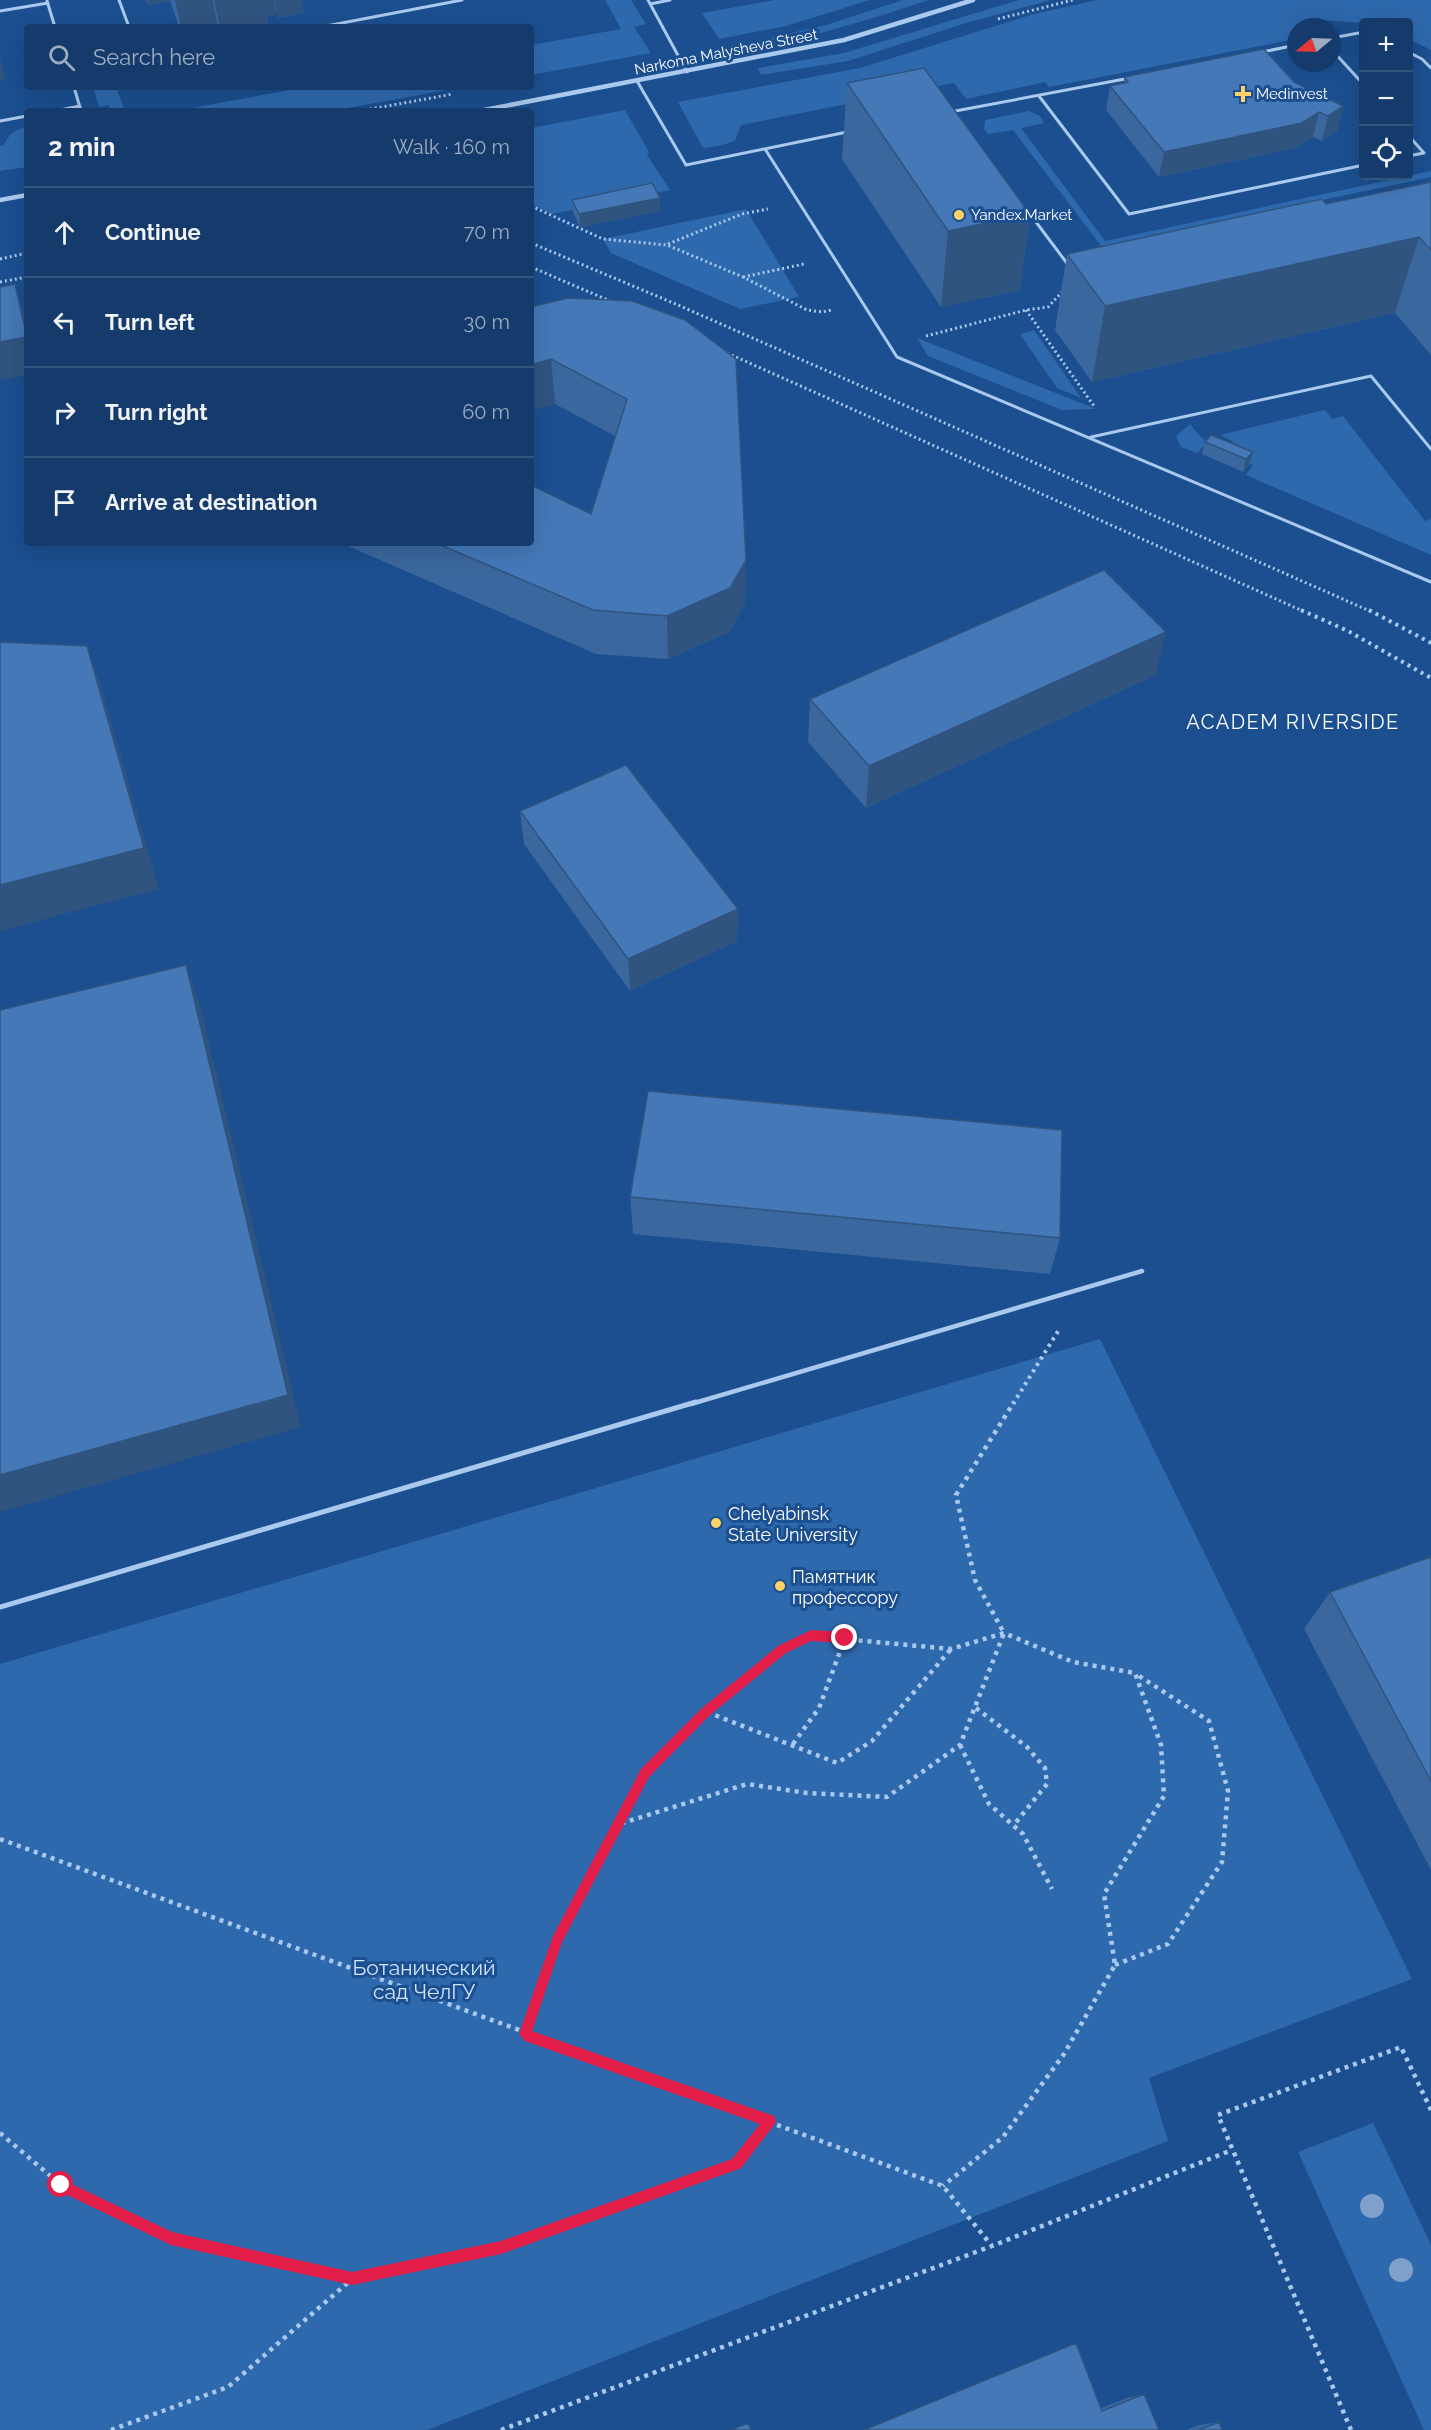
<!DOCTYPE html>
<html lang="en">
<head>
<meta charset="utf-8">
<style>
	body { margin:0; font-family:Raleway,sans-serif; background:#1d4271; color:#f1f3f6 }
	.controls { position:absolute; right:18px; top:18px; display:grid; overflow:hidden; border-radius:6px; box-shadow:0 6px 24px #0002 }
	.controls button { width:54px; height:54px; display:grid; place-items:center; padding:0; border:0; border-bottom:2px solid #33557e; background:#143b6b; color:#f1f3f6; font:30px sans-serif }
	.compass { position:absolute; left:1287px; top:18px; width:54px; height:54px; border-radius:50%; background:#143b6b; box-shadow:0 6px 24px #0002; rotate:251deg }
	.stop { position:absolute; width:18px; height:18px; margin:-14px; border:4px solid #e11d48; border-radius:50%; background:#fff }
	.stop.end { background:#e11d48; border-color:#fff; box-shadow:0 2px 6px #0008 }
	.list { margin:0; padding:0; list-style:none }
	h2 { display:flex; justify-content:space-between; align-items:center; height:78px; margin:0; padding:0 24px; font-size:26px }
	h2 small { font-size:20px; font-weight:400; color:#9dadc1 }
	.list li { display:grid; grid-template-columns:39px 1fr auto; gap:18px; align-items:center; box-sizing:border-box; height:90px; padding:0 24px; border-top:2px solid #33557e }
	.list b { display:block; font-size:22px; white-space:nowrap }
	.list em { font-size:20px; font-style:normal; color:#9dadc1 }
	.icon { flex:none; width:33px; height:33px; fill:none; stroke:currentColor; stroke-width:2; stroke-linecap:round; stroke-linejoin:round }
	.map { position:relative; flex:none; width:1431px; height:2430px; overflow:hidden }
	.search { position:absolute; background:#143b6b; box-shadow:0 6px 24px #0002; left:24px; top:24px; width:510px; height:66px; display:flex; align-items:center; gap:15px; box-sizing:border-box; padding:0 21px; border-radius:6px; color:#9dadc1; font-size:22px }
	.panel { position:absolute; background:#143b6b; box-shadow:0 6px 24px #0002; left:24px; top:108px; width:510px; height:438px; border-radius:6px }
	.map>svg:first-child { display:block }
</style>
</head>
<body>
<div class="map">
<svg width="1431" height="2430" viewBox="0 0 1431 2430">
	<rect width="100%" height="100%" fill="#1b4f8f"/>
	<!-- green -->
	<path fill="#2e69ad" d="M605 0H631L646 24 634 27 651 53 531 75V45L621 29Z
		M775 0H870L786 26 719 39 702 13Z
		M903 0H929C869 20 810 37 748 51L744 44 826 25Z
		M1019 0H1051L966 23 848 61 761 75 758 68 844 53Z
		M1097 0H1431V50L1409 39 1408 22 1363 23 1304 19 1309 27H1296V39L1049 87 1045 82 966 99 954 83 741 125 735 141 719 146 703 148 678 102 860 68 1034 14Z
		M93 87H116L125 111H111L109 105 99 107Z
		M306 87H463L331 111H176Z
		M625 110 649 152 647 155 670 190 552 214 531 205V128Z
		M1029 111 1040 116 1044 123 1021 128 1105 241 1431 171V177L1102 247 1013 130 988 134 984 129 985 120Z
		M27 127V167L0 171V146L4 145C8 135 15 129 27 127Z
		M746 209 799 297 740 309 611 253 603 239Z
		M1034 330 1081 398 1057 388 1020 334Z
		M917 338 1096 409 1062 410 928 356Z
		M1325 410 1332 419 1343 416 1425 521 1431 519V555L1246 475 1253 465 1205 445 1197 453 1181 447 1176 436 1190 424C1202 441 1213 449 1234 442L1220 435Z
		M1100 1339 1412 1979 1149 2078 1168 2141 427 2430H0V1664Z
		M1373 2123 1431 2245V2430H1424L1298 2152Z"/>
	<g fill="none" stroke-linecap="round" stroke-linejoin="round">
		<!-- path-far2 -->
		<path stroke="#a9c9ee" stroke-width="3" stroke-dasharray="2 3" stroke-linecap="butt" d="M998 19 1073 0
			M360 111 453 94
			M531 206 603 239 667 245 743 277 807 310 822 312 832 310
			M531 243 678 305 1372 612
			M668 244 742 214 768 209
			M0 259 27 253
			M531 267 610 301
			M743 277 804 264
			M0 282 27 277
			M1026 310 1094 406
			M926 336 1026 310 1048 307 1062 292
			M727 353 1305 612"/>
		<!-- path-far1 -->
		<path stroke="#a9c9ee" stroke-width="4" stroke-dasharray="3 4.5" stroke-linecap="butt" d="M1301 610 1348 631 1431 678
			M1369 610 1431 643
			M1013 1404 1060 1328"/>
		<!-- path -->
		<path stroke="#a9c9ee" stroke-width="4.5" stroke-dasharray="4 5" stroke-linecap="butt" d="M976 1708 1027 1747 1045 1768 1047 1784 1013 1826
			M707 1712 837 1763 872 1741 951 1649
			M793 1744 819 1708 845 1638
			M960 1745 989 1804 1023 1834 1052 1889
			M616 1825 645 1773 706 1712 782 1649 811 1636 951 1649 1004 1633 1073 1662 1135 1673 1161 1745 1164 1796 1104 1894 1115 1965 1064 2054 1003 2137 943 2186
			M0 1839 943 2186 992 2246
			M1115 1965 1168 1944 1222 1862 1228 1791 1209 1721 1136 1674
			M525 2034 557 1940 616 1825 747 1784 807 1793 887 1797 960 1745 1004 1633 975 1580 956 1495 1014 1402
			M0 2133 61 2185 171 2238 352 2279 501 2248 736 2163 769 2121
			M111 2430 228 2387 352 2279
			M501 2430 992 2246 1232 2150
			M1351 2430 1218 2115 1401 2047 1431 2110"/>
		<!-- lane-far2 -->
		<path stroke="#a9c9ee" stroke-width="3" d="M119 0 129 27
			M648 0 687 72
			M47 1 55 27
			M650 4 670 0
			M0 11 48 3
			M321 27 462 0
			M1332 38 1364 32
			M1332 50 1364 85
			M1262 52 1296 45
			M1408 52 1422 59 1431 68
			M637 81 686 165 847 132
			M74 87 81 111
			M1039 96 1129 214 1364 165
			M55 111 80 106
			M950 112 1130 78
			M0 121 27 116
			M1408 135 1424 153 1408 156
			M765 149 897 357 1431 582
			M1027 210 1069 266
			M1091 437 1371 376 1431 449"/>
		<!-- lane-far1 -->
		<path stroke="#a9c9ee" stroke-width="4.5" d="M691 1404 1142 1271"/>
		<!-- lane -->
		<path stroke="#a9c9ee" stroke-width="5" d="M0 1607 696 1402"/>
		<!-- street -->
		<path stroke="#a9c9ee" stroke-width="4.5" d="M479 111 844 40 973 0
			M0 200 27 195"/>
	</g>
	<!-- trees -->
	<g fill="#7ea0ca">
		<circle cx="1372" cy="2206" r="12"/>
		<circle cx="1401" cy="2270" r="12"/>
	</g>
	<!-- wall -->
	<path fill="#3a679d" d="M146 0H301L304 13 278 18 277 14 267 15 268 24 249 27H219L217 24 207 26 208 27H179L170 1 148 5Z
		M1124 77 1294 82 1343 106 1337 131 1322 141 1313 137 1295 148 1159 177 1106 110 1110 86 1124 83Z
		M847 83 1030 214 1020 290 941 307 842 159Z
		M1431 182V355L1395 313 1092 382 1055 330 1067 254 1326 204Z
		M572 200 660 211 580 227 573 212Z
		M632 301 745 604 729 632 668 659 596 654 341 543H531L591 514 615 436 555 404 531 307Z
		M1205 442 1253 452 1249 465 1243 472 1202 454Z
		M1156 675 866 808 808 742 810 699Z
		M520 811 738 909 737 941 630 991 524 844Z
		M630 1197 1060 1238 1050 1274 633 1234Z
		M1431 1557V1870L1304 1629 1330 1592Z
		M1144 2394 1159 2430H864L1101 2408 1127 2398Z
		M1219 2422 1222 2430H1186L1199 2425Z"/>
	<!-- shaded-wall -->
	<path fill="#305480" d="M147 0H169L170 1 148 5Z
		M175 0H213L217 24 207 26 208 27H181Z
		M214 0H274L277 14 267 15 268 24 249 27H220Z
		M275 0H301L304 13 278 18Z
		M0 57 6 80 0 81Z
		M1343 106 1337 131 1322 141 1328 116Z
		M1319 112 1313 137 1295 148 1159 177 1164 152Z
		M660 198V211L580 227 579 214Z
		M1030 214 1020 290 941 307 948 231Z
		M1419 237 1395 313 1092 382 1105 306Z
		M15 284 27 324V335Z
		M27 337V375L0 380V342Z
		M551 359 555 404 531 411V365Z
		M1253 452 1249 465 1243 472 1246 459Z
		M746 560 745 604 729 632 668 659 667 616Z
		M1166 632 1156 675 866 808 869 766Z
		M87 646 102 690 159 889 0 931V885Z
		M738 909 737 941 630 991 628 959Z
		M186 965 200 1005 301 1427 0 1512V1475Z"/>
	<!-- building -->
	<path fill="#4478b7" stroke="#305480" stroke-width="1.5" d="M1264 49 1294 82 1343 106 1328 116 1319 112 1302 123 1164 152 1110 86 1128 82 1124 77Z
		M924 68 1030 214 948 231 847 83Z
		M1431 182V250L1419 237 1105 306 1067 254 1322 199 1326 204Z
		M652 183 660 198 579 214 572 200Z
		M15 284 27 337 0 342V287Z
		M568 298 632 301 685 320 736 359 746 560 730 588 667 616 593 610 436 543H531V485L591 514 627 399 551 359 531 365V307Z
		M1211 435 1253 452 1246 459 1205 442Z
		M1104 570 1166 632 869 766 810 699Z
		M0 642 87 646 144 848 0 885Z
		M626 765 738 909 628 959 520 811Z
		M186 965 288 1395 0 1475V1010Z
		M648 1091 1062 1130 1060 1238 630 1197Z
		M1431 1557V1781L1330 1592Z
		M1076 2343 1102 2411 1144 2394 1159 2430H864Z
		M1219 2422 1222 2430H1199Z
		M748 2423 751 2430H731Z"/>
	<!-- route -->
	<path fill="#e11d48" d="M811 1630 845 1632 850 1638 845 1643 811 1641 786 1653 710 1715 649 1777 562 1942 532 2031 774 2116 776 2121 774 2125 741 2168 736 2170 501 2254 352 2285 171 2245 57 2190 55 2185 57 2181 61 2179 172 2232 352 2272 501 2241 732 2159 760 2124 525 2041 519 2034 553 1936 641 1769 702 1708 778 1646Z"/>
	<!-- markers -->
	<g fill="#ffd166" stroke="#1b4f8f" stroke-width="2">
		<path d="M1240 85h6v6h6v6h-6v6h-6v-6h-6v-6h6z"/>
		<circle cx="959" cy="215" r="6"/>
		<circle cx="716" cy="1523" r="6"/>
		<circle cx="780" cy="1586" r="6"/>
	</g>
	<g text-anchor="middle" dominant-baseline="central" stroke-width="6" stroke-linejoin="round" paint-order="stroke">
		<!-- far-street labels -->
		<g font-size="15" fill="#fff" stroke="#1b4f8f">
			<text transform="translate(726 52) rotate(-11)">Narkoma Malysheva Street</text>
		</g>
		<!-- far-poi labels -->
		<g font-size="15" fill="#fff" stroke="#1b4f8f" text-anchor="start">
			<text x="1256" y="94">Medinvest</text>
			<text x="971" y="215">Yandex.Market</text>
		</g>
		<!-- poi labels -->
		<g font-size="18" fill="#fff" stroke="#1b4f8f" text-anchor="start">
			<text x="728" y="1513">Chelyabinsk<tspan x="728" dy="21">State University</tspan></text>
			<text x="792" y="1576">Памятник<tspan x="792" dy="21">профессору</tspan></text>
		</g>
		<!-- neighbourhood labels -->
		<g font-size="20" letter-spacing="1.5" fill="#fff" stroke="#1b4f8f">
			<text x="1293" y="722">ACADEM RIVERSIDE</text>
		</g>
		<!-- near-park labels -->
		<g font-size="21" fill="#cfe3fa" stroke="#1b4f8f">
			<text x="424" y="1967">Ботанический<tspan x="424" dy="24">сад ЧелГУ</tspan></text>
		</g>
	</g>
</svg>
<div class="controls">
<button>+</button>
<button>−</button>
<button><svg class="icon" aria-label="locate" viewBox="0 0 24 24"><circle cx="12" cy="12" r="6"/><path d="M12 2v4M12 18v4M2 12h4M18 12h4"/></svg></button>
</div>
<svg class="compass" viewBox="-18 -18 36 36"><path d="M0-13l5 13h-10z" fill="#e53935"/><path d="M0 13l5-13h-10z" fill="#9dadc1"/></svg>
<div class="stop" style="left:61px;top:2185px"></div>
<div class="stop end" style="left:845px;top:1638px"></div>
<div class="search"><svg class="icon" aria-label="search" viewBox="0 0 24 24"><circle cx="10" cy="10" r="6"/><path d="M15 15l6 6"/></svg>Search here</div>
<section class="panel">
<h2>2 min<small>Walk · 160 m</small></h2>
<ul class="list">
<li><svg class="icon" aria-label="ahead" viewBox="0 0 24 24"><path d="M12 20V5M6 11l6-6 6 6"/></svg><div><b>Continue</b></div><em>70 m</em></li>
<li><svg class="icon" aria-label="left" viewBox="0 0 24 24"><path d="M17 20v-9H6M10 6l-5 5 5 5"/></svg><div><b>Turn left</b></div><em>30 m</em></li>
<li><svg class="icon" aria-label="right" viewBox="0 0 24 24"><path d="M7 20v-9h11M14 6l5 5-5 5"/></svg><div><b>Turn right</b></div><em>60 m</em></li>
<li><svg class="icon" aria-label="arrive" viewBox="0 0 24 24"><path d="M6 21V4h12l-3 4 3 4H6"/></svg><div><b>Arrive at destination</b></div></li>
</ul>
</section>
</div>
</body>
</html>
